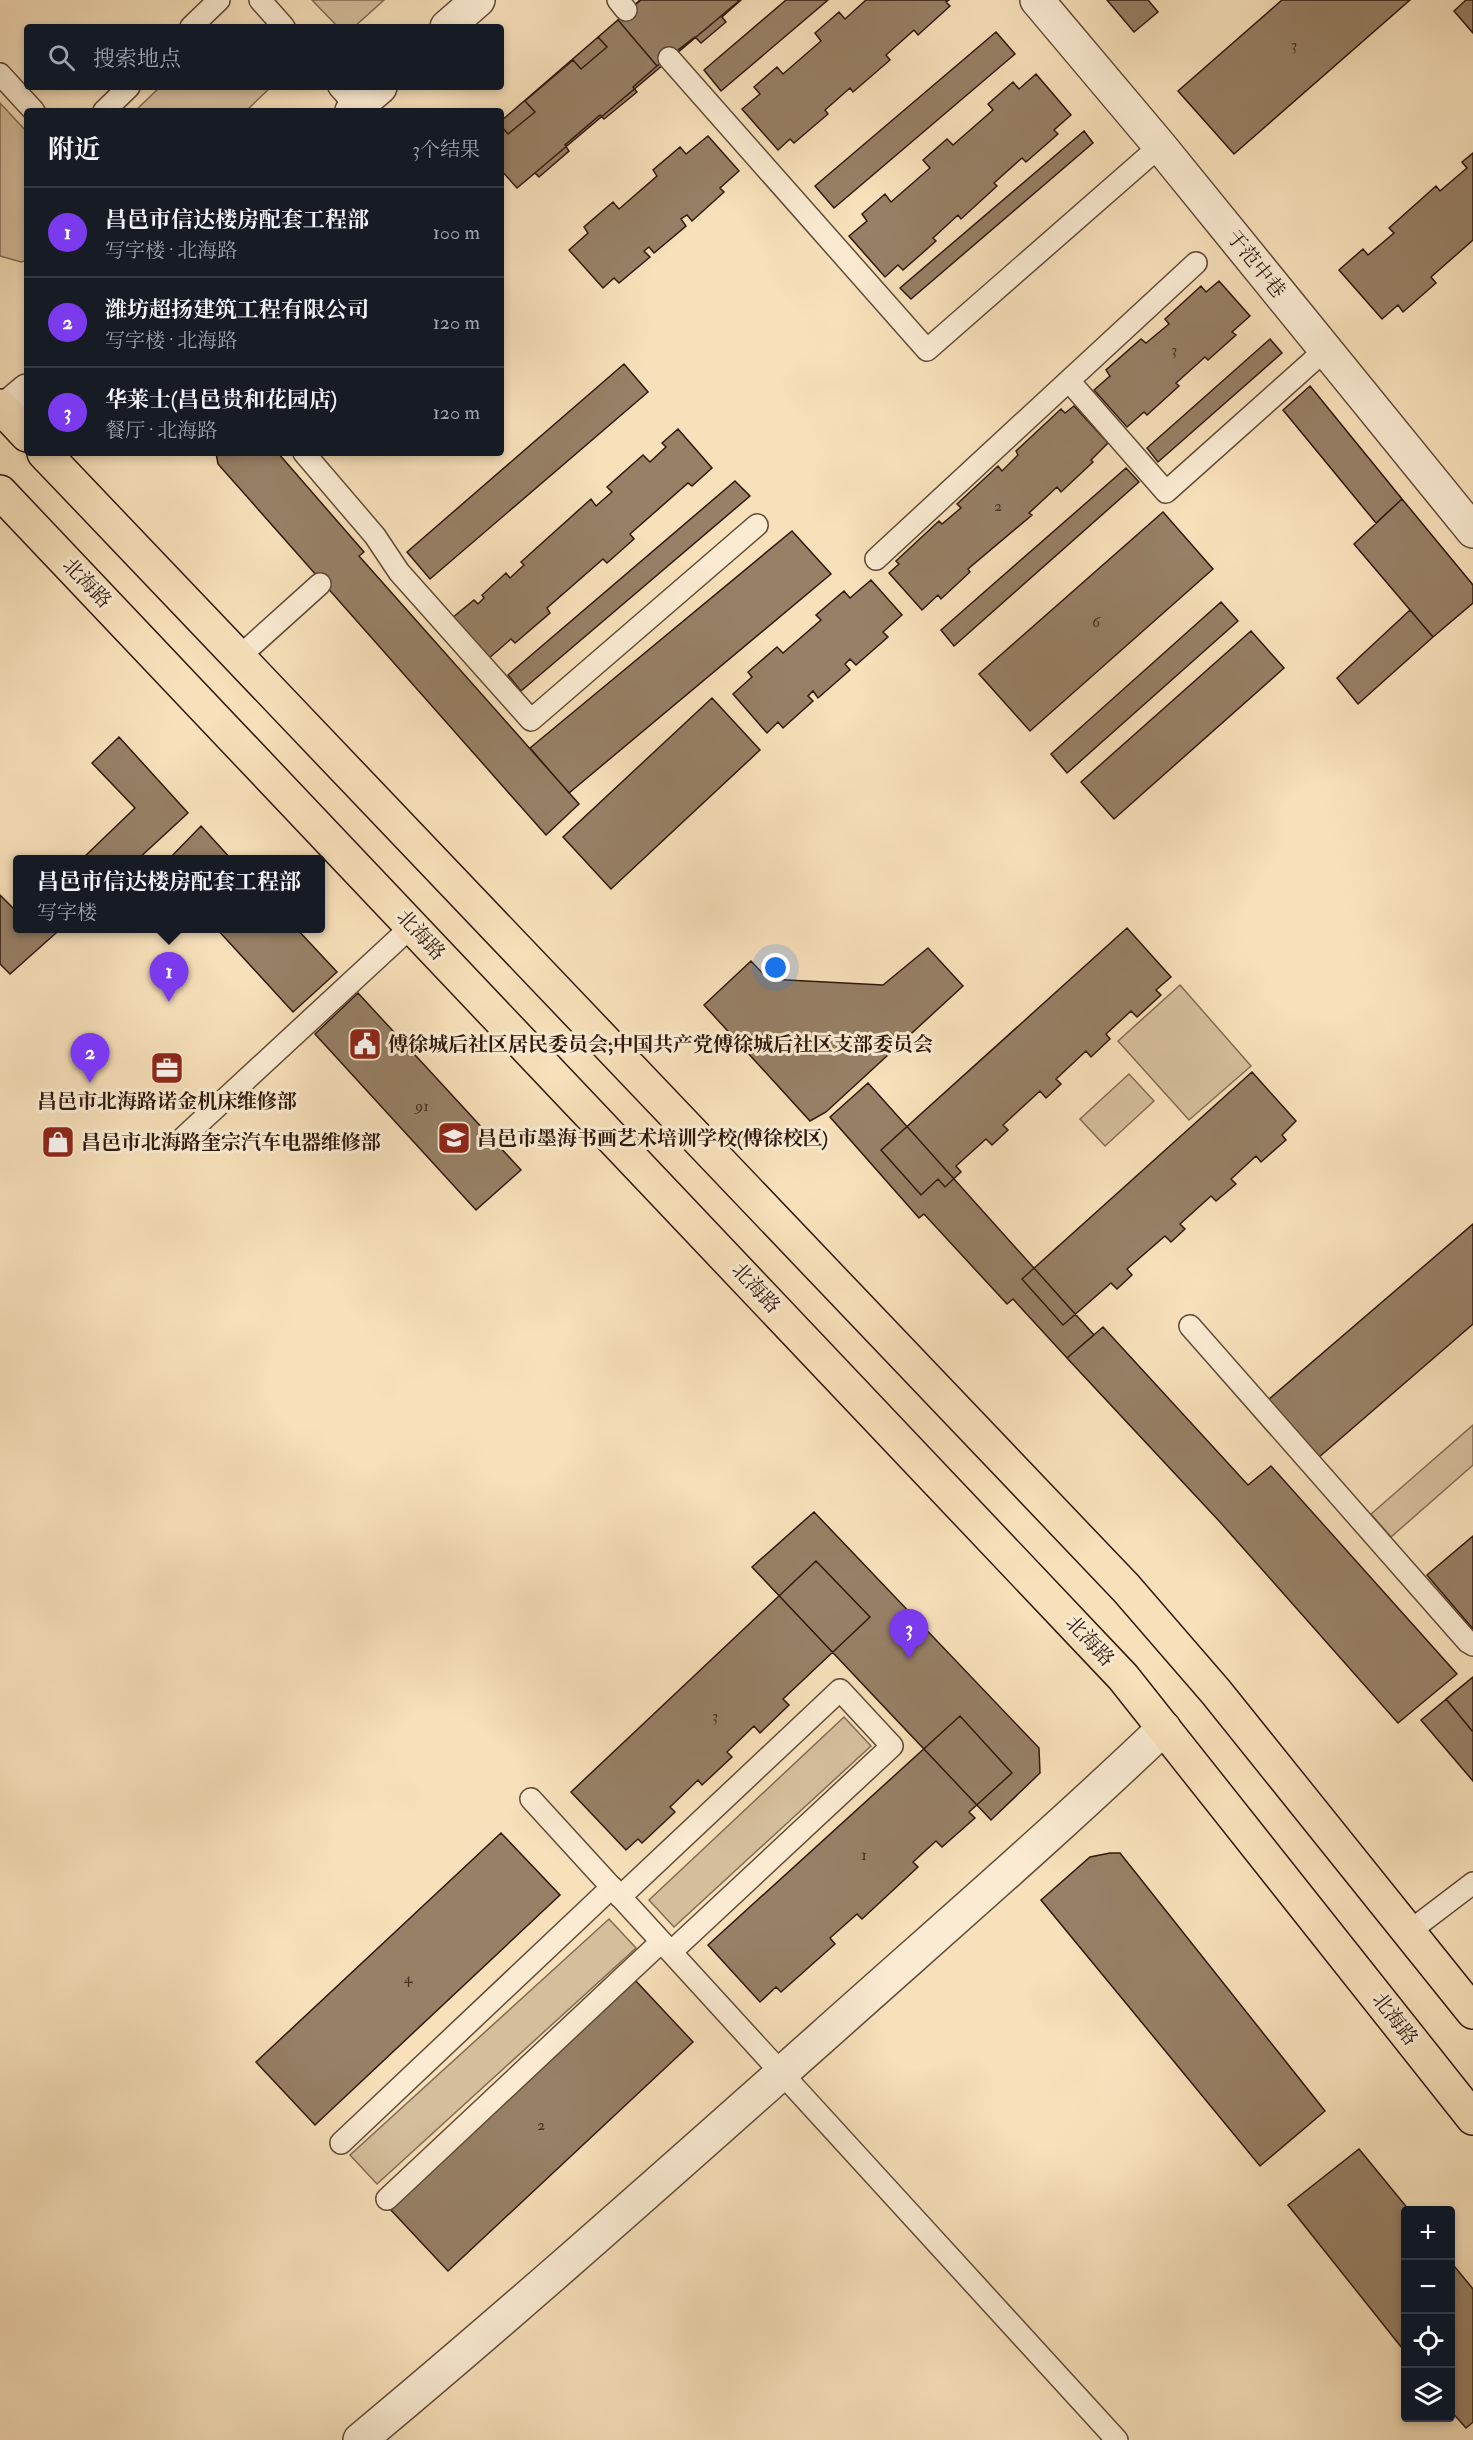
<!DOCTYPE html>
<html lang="zh">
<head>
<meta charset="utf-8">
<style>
	body { margin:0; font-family:"IM FELL Double Pica","Noto Serif SC",serif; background:#242831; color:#f1f3f6 }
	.controls { position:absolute; right:18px; bottom:18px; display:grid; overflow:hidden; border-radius:6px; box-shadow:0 3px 9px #0003 }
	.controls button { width:54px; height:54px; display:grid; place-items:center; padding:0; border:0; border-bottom:2px solid #363941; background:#171b24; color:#f1f3f6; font:30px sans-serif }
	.you { position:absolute; left:776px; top:968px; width:21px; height:21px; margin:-15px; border:4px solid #fff; border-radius:50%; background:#1a73e8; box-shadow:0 0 0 9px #1a73e833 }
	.badge { display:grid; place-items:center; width:39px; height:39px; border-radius:50%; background:#7c3aed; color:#fff; font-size:20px; font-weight:700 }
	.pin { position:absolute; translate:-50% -50px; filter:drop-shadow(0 2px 3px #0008) }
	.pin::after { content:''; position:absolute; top:32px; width:21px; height:18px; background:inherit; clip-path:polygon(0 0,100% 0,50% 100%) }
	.popup { position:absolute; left:13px; top:855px; width:312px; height:78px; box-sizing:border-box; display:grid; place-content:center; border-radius:6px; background:#171b24; filter:drop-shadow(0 2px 4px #0005); font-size:20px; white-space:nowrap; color:#9ea1a6 }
	.popup b { font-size:22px; color:#f1f3f6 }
	.popup::after { content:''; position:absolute; left:50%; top:100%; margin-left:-12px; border:12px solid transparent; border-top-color:#171b24 }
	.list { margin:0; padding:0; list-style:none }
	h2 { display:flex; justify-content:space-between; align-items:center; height:78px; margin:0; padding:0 24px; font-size:26px }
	h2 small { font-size:20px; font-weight:400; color:#9ea1a6 }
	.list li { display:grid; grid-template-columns:39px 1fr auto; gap:18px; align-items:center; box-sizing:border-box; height:90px; padding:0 24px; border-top:2px solid #363941 }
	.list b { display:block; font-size:22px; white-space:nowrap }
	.list p { margin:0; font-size:20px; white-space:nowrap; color:#9ea1a6 }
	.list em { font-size:20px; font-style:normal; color:#9ea1a6 }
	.icon { flex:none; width:33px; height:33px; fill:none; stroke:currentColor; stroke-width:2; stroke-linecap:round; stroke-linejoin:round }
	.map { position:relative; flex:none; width:1473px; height:2440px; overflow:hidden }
	.search { position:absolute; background:#171b24; box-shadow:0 3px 9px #0003; left:24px; top:24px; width:480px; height:66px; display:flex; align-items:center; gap:15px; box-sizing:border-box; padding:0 21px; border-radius:6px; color:#9ea1a6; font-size:22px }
	.panel { position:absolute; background:#171b24; box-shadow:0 3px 9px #0003; left:24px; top:108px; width:480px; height:348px; border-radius:6px }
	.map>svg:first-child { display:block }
</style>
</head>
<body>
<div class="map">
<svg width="1473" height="2440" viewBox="0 0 1473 2440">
	<rect width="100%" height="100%" fill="#f7e0ba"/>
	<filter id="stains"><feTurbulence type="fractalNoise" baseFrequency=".00333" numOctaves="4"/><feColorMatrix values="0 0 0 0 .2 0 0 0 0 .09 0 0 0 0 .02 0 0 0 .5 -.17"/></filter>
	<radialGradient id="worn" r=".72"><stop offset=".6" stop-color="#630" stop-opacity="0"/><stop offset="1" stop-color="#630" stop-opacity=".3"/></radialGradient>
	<!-- green -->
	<path fill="#d5be9c" stroke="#826b54" stroke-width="1.5" d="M312 0H384L354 27H338Z
		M160 87H271L246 111H135Z
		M0 103 27 132V260L21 262 0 256Z
		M1180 985 1251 1066 1189 1120 1118 1041Z
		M1129 1074 1154 1101 1105 1146 1080 1119Z
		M1473 1425V1465L1391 1537 1371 1514Z
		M844 1717 871 1746 674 1927 649 1900Z
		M609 1919 636 1948 377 2184 350 2155Z"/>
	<!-- building -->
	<path fill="#978066" stroke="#30180c" stroke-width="1.5" d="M640 0H741L722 17 726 22 701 43 695 37 657 66 618 20Z
		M641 0H740L517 188 501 170V121Z
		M786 0H828L721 91 704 70Z
		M866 0H949L946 2 950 6 918 35 914 30 886 55 890 60 853 92 850 88 825 110 828 114 794 143 790 139 778 150 742 109 760 94 754 87 777 67 783 74 821 41 815 33 839 12 845 19Z
		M1107 0H1148L1158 12 1134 32Z
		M1282 0H1410L1234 154 1178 91Z
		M1466 0H1473V33L1454 11Z
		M618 20 657 66 633 87 637 92 604 119 600 115 565 145 569 151 539 177 535 173 517 188 501 170V126L508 134 535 112 525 101 573 60 581 69 607 47 598 37Z
		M996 32 1015 54 834 208 815 186Z
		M1036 74 1071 115 1054 130 1058 134 1026 162 1022 158 994 183 997 186 961 219 958 215 933 238 936 241 903 270 898 265 885 277 849 236 867 221 862 214 885 194 891 202 930 168 923 160 947 139 953 145 993 110 988 104 1013 82 1019 89Z
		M1084 131 1093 143 911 299 900 288Z
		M708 136 739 171 720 188 724 192 692 221 687 215 681 219 686 226 654 253 649 247 644 251 650 257 619 283 614 278 603 288 569 250 588 233 584 227 613 202 619 209 657 176 653 170 680 147 686 154Z
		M1473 153V240L1431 277 1436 283 1403 312 1398 305 1382 319 1339 270 1363 249 1368 255 1394 233 1389 228 1436 186 1440 191 1467 168 1462 162Z
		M1219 281 1250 316 1232 332 1236 335 1208 360 1205 357 1176 383 1179 386 1147 415 1144 412 1127 427 1094 390 1110 376 1106 370 1141 339 1146 343 1169 324 1165 319 1201 286 1206 292Z
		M1270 339 1282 353 1158 462 1147 448Z
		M624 364 648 392 430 579 407 552Z
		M1310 386 1402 499 1376 523 1283 410Z
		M1074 406 1108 443 1091 460 1093 462 1061 492 1057 487 1029 513 1032 515 968 569 970 572 941 599 938 595 922 610 889 573 899 564 896 561 939 521 942 524 961 508 957 504 998 466 1002 471 1018 455 1016 451 1061 409 1065 413Z
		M678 429 712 468 692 486 688 483 630 534 634 539 607 563 603 559 547 608 550 613 515 643 511 639 488 659 452 618 474 600 478 604 484 598 482 595 506 573 510 578 524 565 521 562 591 499 596 506 612 492 607 487 643 455 650 462 666 447 662 443Z
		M216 453H278L364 552 359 556 579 804 546 835 218 464Z
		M1126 468 1139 482 954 646 941 630Z
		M735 481 750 496 521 691 508 675Z
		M1402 499 1473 585V603L1433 637 1354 544Z
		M1163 512 1213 569 1030 731 979 674Z
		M792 531 831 574 569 793 530 748Z
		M871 580 902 615 883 632 888 637 856 665 850 659 845 664 850 670 818 698 813 691 808 696 813 701 783 728 778 722 767 733 733 694 752 677 748 672 777 647 783 653 821 620 816 615 844 591 850 598Z
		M1221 602 1238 621 1067 773 1051 754Z
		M1410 610 1433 637 1358 704 1337 678Z
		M1251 631 1284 668 1114 819 1081 782Z
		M712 698 760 750 611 889 563 837Z
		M119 737 188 813 137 860H81L135 808 92 763Z
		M201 826 232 860H168Z
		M0 895 18 913V928H52L56 933 10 974 0 964Z
		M216 928H296L337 972 293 1012Z
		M1127 928 1171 977 1156 990 1161 995 1137 1017 1131 1011 1106 1034 1110 1039 1091 1057 1086 1051 1056 1079 1061 1084 1046 1098 1040 1091 1003 1125 1008 1130 992 1145 986 1139 956 1166 961 1172 945 1187 938 1179 921 1195 881 1150Z
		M928 948 963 986 826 1112 810 1121 704 1005 751 961 768 979 883 985Z
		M358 993 521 1170 476 1210 315 1034Z
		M1252 1072 1296 1121 1282 1135 1286 1140 1261 1162 1256 1156 1231 1179 1236 1184 1216 1201 1211 1196 1180 1224 1185 1229 1171 1242 1165 1236 1127 1269 1132 1275 1117 1289 1111 1283 1063 1325 1022 1279Z
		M868 1083 1094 1335 1067 1358 1013 1299 1007 1304 924 1214 919 1218 830 1117Z
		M1473 1224V1324L1318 1458 1268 1400Z
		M1103 1327 1248 1485 1271 1466 1457 1674 1398 1723 1220 1522 1067 1358Z
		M814 1512 1039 1748 1040 1773 991 1820 752 1567Z
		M1473 1536V1629L1427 1575Z
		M816 1561 870 1617 783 1699 789 1705 760 1733 754 1726 727 1752 732 1757 702 1785 698 1780 670 1807 675 1812 642 1843 638 1839 626 1850 571 1792Z
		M1473 1677V1732L1446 1699Z
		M1473 1677V1781L1421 1720Z
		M960 1716 1012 1773 969 1812 975 1818 942 1847 936 1841 913 1862 918 1867 862 1919 857 1914 830 1938 835 1944 781 1992 776 1987 760 2002 708 1945Z
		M501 1833 560 1895 315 2125 256 2062Z
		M1110 1853H1120L1325 2111 1260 2166 1041 1900 1090 1857Z
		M634 1979 693 2042 448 2271 390 2209Z
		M1359 2149 1409 2210H1406V2353L1288 2205Z
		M1450 2261 1473 2289V2422L1466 2428 1450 2410Z"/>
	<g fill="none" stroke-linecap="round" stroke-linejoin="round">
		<defs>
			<path id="service" d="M260 0 284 27
				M618 0 626 10
				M191 27 219 0
				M669 58 927 350 1160 146
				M0 74 34 111
				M339 87 357 107
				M104 111 129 87
				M1069 381 1166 492 1325 350
				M304 453 375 536 399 572 531 720 757 525
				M876 559 1196 263
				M239 657 320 584
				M183 1138 412 926
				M1190 1326 1468 1642 1473 1645
				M531 1799 1117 2440
				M620 1897 840 1690 892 1746 671 1952
				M1410 1931 1473 1883
				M341 2143 612 1887
				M387 2199 661 1942"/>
			<path id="minor" d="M1037 0 1160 146 1473 531
				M360 2440C516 2310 668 2174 820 2039 935 1936 1052 1835 1164 1728"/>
			<path id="tertiary" d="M447 27 478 0
				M352 111 380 87
				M0 414 27 391"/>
			<path id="primary" d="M0 406 27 435
				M44 453 1126 1588 1216 1692 1473 2012
				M0 492 1123 1677 1473 2118"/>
		</defs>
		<!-- service casing -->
		<use href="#service" stroke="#624a38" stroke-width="24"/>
		<!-- minor casing -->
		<use href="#minor" stroke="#624a38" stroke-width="36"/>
		<!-- tertiary casing -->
		<use href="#tertiary" stroke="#624a38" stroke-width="36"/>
		<!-- primary casing -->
		<use href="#primary" stroke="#30180c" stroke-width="36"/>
		<!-- service -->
		<use href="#service" stroke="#faebd2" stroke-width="21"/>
		<!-- minor -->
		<use href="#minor" stroke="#faebd2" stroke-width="33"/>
		<!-- tertiary -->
		<use href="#tertiary" stroke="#faebd2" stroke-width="33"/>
		<!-- primary -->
		<use href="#primary" stroke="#f7e0ba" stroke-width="33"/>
	</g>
	<!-- icons -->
	<defs>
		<symbol id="civic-square" viewBox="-11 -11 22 22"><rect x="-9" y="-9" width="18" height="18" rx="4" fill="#8f2418" stroke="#faebd2"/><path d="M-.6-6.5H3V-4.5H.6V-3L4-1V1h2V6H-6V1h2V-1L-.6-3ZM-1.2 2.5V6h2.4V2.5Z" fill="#fff"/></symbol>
		<symbol id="office-square" viewBox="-11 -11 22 22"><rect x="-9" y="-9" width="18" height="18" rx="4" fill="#8f2418" stroke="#faebd2"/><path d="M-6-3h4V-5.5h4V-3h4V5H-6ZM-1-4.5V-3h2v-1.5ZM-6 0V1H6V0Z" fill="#fff"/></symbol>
		<symbol id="school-square" viewBox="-11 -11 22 22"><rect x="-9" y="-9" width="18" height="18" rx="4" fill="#8f2418" stroke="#faebd2"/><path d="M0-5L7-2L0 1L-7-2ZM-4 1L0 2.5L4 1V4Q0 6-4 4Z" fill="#fff"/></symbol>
		<symbol id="shop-square" viewBox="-11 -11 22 22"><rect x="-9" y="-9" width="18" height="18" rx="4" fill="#8f2418" stroke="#faebd2"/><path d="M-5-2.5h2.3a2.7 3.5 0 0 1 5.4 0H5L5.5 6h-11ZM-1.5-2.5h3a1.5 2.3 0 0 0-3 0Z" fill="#fff"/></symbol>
	</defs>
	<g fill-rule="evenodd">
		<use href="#civic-square" x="346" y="1025" width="38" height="38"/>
		<use href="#office-square" x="148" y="1049" width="38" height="38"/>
		<use href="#school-square" x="435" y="1119" width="38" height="38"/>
		<use href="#shop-square" x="39" y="1123" width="38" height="38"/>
	</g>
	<g text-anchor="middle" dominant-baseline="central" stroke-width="6" stroke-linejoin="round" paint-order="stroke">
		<!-- number labels -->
		<g font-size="16" fill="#4a3222">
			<text x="1294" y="45">3</text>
			<text x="1174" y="350">3</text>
			<text x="998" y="506">2</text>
			<text x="1096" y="622">6</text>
			<text x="422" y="1106">91</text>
			<text x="715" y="1716">3</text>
			<text x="864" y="1855">1</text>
			<text x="408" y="1978">4</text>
			<text x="541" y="2125">2</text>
		</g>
		<!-- street labels -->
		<g font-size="20" fill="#30180c" stroke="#faebd2">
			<text transform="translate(1256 264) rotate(51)">于范中巷</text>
			<text transform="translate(87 583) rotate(46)">北海路</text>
			<text transform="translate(421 935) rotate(47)">北海路</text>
			<text transform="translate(756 1288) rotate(47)">北海路</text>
			<text transform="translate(1090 1641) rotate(47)">北海路</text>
			<text transform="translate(1395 2019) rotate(52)">北海路</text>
		</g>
		<!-- poi labels -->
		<g font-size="20" font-weight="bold" fill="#30180c" stroke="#faebd2" text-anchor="start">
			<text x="388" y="1044">傅徐城后社区居民委员会;中国共产党傅徐城后社区支部委员会</text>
			<text x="167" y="1101" text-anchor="middle">昌邑市北海路诺金机床维修部</text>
			<text x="477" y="1138">昌邑市墨海书画艺术培训学校(傅徐校区)</text>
			<text x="81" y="1142">昌邑市北海路奎宗汽车电器维修部</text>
		</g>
	</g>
	<rect width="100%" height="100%" filter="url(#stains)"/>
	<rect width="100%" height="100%" fill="url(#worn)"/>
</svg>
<div class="controls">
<button>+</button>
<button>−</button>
<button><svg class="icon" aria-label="locate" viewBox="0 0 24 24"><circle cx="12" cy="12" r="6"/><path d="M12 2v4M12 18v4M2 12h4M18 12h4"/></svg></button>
<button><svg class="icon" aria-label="layers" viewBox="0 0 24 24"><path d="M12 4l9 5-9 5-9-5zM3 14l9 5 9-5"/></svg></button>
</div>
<div class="you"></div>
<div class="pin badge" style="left:169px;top:1002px">1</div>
<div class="popup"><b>昌邑市信达楼房配套工程部</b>写字楼</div>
<div class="pin badge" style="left:90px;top:1083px">2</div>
<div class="pin badge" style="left:909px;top:1659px">3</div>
<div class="search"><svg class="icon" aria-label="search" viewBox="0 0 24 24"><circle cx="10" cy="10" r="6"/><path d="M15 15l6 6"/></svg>搜索地点</div>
<section class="panel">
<h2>附近<small>3个结果</small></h2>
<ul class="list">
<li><span class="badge">1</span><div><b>昌邑市信达楼房配套工程部</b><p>写字楼 · 北海路</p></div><em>100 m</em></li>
<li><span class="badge">2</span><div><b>潍坊超扬建筑工程有限公司</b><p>写字楼 · 北海路</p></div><em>120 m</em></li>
<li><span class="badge">3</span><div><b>华莱士(昌邑贵和花园店)</b><p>餐厅 · 北海路</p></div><em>120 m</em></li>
</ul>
</section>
</div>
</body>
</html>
